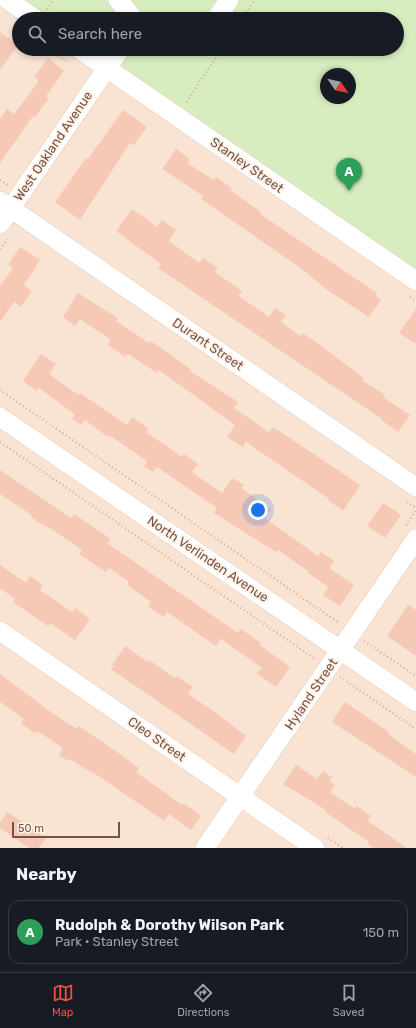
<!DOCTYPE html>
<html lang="en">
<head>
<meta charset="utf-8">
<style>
	body { margin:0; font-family:Rubik,sans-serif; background:#20242c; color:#f1f3f6 }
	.compass { position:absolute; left:320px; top:68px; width:36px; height:36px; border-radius:50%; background:#171b24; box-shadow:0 2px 6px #0003; rotate:124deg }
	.scale { position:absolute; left:12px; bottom:10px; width:108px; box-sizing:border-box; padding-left:4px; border:2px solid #785246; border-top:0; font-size:11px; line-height:14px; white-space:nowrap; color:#785246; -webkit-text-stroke:3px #fff4ea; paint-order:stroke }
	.you { position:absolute; left:258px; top:510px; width:14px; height:14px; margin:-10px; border:3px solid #fff; border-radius:50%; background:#1a73e8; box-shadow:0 0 0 6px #1a73e833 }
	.badge { display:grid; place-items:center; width:26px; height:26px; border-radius:50%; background:#f44f3b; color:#fff; font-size:13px; font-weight:700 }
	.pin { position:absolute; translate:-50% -33px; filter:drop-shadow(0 1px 2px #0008) }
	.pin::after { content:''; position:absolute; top:21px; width:14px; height:12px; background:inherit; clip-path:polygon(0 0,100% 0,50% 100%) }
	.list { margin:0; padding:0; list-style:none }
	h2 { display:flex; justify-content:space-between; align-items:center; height:52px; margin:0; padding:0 16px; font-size:17px }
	h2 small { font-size:13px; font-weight:400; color:#9ea1a6 }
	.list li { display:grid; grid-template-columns:26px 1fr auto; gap:12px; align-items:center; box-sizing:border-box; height:64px; margin:0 8px 8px; padding:0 8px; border:1px solid #363941; border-radius:12px }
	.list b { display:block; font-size:15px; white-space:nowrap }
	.list p { margin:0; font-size:13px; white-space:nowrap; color:#9ea1a6 }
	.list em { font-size:13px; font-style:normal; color:#9ea1a6 }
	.icon { flex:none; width:22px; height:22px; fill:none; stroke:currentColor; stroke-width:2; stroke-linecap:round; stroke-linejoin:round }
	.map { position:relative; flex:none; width:416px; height:848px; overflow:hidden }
	.search { position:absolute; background:#171b24; box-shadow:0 2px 6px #0003; left:12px; right:12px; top:12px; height:44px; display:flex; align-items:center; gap:10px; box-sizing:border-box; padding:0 14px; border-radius:22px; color:#9ea1a6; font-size:15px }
	.sheet { height:124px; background:#171b24 }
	nav { display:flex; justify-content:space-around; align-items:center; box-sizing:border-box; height:56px; border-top:1px solid #363941; background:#171b24; font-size:11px; color:#9ea1a6 }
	nav a { display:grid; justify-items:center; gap:2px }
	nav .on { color:#f44f3b }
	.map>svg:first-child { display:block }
</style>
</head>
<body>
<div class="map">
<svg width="416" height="848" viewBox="0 0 416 848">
	<rect width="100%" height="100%" fill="#fef0e1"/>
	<!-- residential -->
	<path fill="#f9e3d2" d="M0 0 19 19V49H75L416 284V848H0Z"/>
	<!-- green -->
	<path fill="#d7edbf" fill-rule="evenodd" d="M4 0H416V284L75 49H397V19H32ZM326 74H350V98H326Z"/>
	<!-- building -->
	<path fill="#f6c9b6" d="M0 32 18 45 0 70Z
		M48 58 64 71 46 96 49 98 35 117 33 116 0 163V119L7 109 14 114 39 81 34 77Z
		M123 110 147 127 134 145 130 143 80 220 55 202 86 158 88 159Z
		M176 149 190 159 187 163 214 180 216 177 232 188 230 190 261 212 260 214 377 293 375 295 381 300 369 317 327 290 302 269 201 199 203 196 162 169Z
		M132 209 157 227 162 220 176 230 169 241 199 263 203 258 218 268 215 272 242 291 239 296 269 317 275 308 286 315 281 322 300 336 303 333 317 343 364 378 362 380 385 395 383 397 410 415 398 432 381 420 382 419 158 268 161 264 116 231Z
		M20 247 40 260 24 285 32 291 21 307 14 302 0 322V286L13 268 8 265Z
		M78 293 118 318 116 321 149 343 151 341 170 354 191 370 190 371 238 402 234 408 269 432 273 427 360 485 343 511 328 500 329 499 246 442 243 447 227 437 235 425 159 370 157 373 128 354 125 357 108 345 111 340 80 319 75 326 63 317Z
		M416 309V344L399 333Z
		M41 354 56 364 49 374 78 395 80 393 127 425 132 417 149 429 146 432 182 457 184 454 198 464 192 472 222 493 232 478 244 485 241 488 271 509 265 518 318 556 321 552 334 561 329 568 354 585 340 606 323 595 328 587 307 572 308 571 278 550 276 552 214 513 217 508 157 467 153 472 144 466 147 461 109 435 108 437 85 420 81 425 72 419 75 415 65 407 39 388 37 391 23 381Z
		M0 470 71 518 74 514 111 539 107 543 238 633 241 629 261 643 260 645 290 667 276 687 257 674 262 668 221 639 216 646 167 612 164 617 148 607 151 602 127 585 129 582 109 568 106 572 79 554 82 550 47 526 46 527 31 517 32 515 0 494Z
		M383 503 401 515 385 538 367 526Z
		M0 565 26 583 30 576 43 585 40 590 72 612 75 608 90 619 75 640 50 623 48 626 13 602 15 599 0 588Z
		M408 605 416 610V656L387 636Z
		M125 646 148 662 149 660 175 678 177 676 193 687 188 694 216 713 246 736 234 754 111 669 114 666 112 665Z
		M0 674 55 715 77 729 79 726 114 750 139 768 136 772 182 805 183 803 201 816 191 830 169 814 164 821 91 771 90 772 70 759 68 761 59 755 63 748 37 731 36 734 21 723 24 719 0 702Z
		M345 702 389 732 388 734 416 754V777L332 722Z
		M296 765 317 779 323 771 332 777 330 781 335 785 330 792 355 809 357 806 371 816 368 821 407 848H374L368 844 369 842 325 812 326 810 283 784Z
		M7 812 46 838 39 848H29L0 828V823Z"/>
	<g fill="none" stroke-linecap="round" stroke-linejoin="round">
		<defs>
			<path id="minor" d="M8 0 35 19
				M118 0 134 19
				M216 19 229 0
				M79 49 416 281
				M0 201 416 487
				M0 224 120 49
				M0 417 416 702
				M0 631 315 848
				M205 848 416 539"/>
		</defs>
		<!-- minor casing -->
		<use href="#minor" stroke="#e5cdbf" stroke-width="20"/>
		<!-- path -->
		<path stroke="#dbac99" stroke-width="2.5" stroke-dasharray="1 3" stroke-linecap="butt" d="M47 9 53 0
			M242 19 255 0
			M49 49 66 61
			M186 102 222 49
			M0 180 8 185
			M0 249 7 239
			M410 297 416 301
			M0 390 339 623
			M0 442 315 659
			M407 502 416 508
			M406 525 416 511
			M364 641 416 676
			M340 677 416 729
			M328 838 343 848"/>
		<!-- minor -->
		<use href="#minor" stroke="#fff" stroke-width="19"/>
	</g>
	<g text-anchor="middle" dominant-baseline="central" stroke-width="3.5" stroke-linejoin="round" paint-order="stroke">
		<!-- street labels -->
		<g font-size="13" fill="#785246" stroke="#fff4ea">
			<text transform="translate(53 146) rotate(-56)">West Oakland Avenue</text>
			<text transform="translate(247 165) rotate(35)">Stanley Street</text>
			<text transform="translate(208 344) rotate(34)">Durant Street</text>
			<text transform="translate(208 559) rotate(34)">North Verlinden Avenue</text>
			<text transform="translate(311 694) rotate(-56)">Hyland Street</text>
			<text transform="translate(157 739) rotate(35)">Cleo Street</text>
		</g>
	</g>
</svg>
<svg class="compass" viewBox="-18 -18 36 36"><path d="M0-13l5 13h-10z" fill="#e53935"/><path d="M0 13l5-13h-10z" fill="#9ea1a6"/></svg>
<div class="scale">50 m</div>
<div class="you"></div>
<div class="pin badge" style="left:349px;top:191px;background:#2e9e5b">A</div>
<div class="search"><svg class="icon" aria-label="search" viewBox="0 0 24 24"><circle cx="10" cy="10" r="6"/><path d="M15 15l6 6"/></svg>Search here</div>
</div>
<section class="sheet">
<h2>Nearby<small></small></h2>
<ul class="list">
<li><span class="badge" style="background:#2e9e5b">A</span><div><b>Rudolph &amp; Dorothy Wilson Park</b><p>Park · Stanley Street</p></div><em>150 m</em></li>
</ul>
</section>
<nav>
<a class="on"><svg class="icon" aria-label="map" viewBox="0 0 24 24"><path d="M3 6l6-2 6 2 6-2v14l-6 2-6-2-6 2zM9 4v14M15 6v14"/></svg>Map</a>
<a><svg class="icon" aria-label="directions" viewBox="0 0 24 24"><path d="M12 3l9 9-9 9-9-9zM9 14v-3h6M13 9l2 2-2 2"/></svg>Directions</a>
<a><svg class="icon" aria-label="saved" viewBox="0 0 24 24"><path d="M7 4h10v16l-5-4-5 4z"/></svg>Saved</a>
</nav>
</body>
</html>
